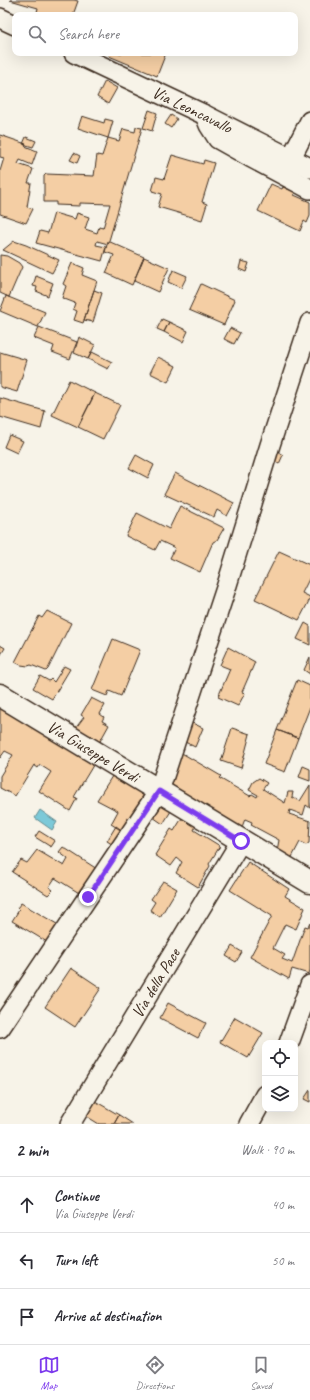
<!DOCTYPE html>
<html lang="en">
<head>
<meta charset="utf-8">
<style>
	body { margin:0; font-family:Caveat,sans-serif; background:#f2f2f3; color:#2b2b33 }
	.controls { position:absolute; right:12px; bottom:12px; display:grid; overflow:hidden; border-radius:8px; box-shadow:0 4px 16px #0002 }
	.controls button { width:36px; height:36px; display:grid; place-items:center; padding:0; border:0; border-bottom:1px solid #e1e1e2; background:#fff; color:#2b2b33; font:20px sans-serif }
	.stop { position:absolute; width:12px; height:12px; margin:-9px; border:3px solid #7c3aed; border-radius:50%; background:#fff }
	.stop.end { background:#7c3aed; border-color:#fff; box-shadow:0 1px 4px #0008 }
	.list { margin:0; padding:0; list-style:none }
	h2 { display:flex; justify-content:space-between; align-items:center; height:52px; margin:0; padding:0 16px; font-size:17px }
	h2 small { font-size:13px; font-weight:400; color:#7c7c81 }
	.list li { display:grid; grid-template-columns:26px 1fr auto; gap:12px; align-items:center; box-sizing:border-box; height:56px; padding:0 16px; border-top:1px solid #e1e1e2 }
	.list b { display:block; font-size:15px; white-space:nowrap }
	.list p { margin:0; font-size:13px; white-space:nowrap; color:#7c7c81 }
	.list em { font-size:13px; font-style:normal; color:#7c7c81 }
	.icon { flex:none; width:22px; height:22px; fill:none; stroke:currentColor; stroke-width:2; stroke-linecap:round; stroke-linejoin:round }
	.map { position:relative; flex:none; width:310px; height:1124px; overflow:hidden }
	.search { position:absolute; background:#fff; box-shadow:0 4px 16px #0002; left:12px; right:12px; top:12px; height:44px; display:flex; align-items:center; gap:10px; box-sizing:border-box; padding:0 14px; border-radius:8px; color:#7c7c81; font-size:15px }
	.sheet { height:220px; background:#fff }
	nav { display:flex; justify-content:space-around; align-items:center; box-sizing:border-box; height:56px; border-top:1px solid #e1e1e2; background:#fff; font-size:11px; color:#7c7c81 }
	nav a { display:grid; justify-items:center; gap:2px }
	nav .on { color:#7c3aed }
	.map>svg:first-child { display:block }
</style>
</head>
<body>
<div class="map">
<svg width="310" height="1124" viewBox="0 0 310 1124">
	<rect width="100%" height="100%" fill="#f7f3e8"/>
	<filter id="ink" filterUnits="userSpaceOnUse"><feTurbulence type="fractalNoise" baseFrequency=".025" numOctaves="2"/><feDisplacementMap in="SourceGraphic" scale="8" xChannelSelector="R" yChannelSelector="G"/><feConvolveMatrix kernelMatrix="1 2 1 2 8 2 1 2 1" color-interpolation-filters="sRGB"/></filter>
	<g filter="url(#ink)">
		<!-- water -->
		<path fill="#7bc9d8" stroke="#61898e" d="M40 810 57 822 52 830 35 818Z"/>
		<!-- building -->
		<path fill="#f4cea4" stroke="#3b2a1e" d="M10 0H74L78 1 73 15H39L40 13 37 12 38 8Z
			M110 53H166L157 76 109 56Z
			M105 81 117 88 108 104 97 97Z
			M149 110 157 113 152 131 143 128Z
			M171 115 177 119 171 128 165 124Z
			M82 116 104 123 105 119 113 121 108 138 78 128Z
			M136 127 142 128 108 244 97 241 96 245 106 247 102 261 36 243 40 231 48 233 54 213 75 219 77 213 89 217 85 229 97 233 99 227 103 228 110 204 80 203V206L56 205V202H44V176L46 174 94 176 97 155 102 156 108 138 119 141 123 129 135 132Z
			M0 135 26 144 25 146 37 151 32 165 20 160 18 164 33 169 28 183H31L27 207 33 209 26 223 0 214V171L4 158 0 157Z
			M26 137 36 141 33 147 23 144Z
			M74 153 80 156 77 163 70 160Z
			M172 155 203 164 204 160 214 163 202 202 207 204 202 220 158 207 162 194 152 191 156 177 164 179Z
			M271 184 282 189 283 187 295 192 294 195 310 202V216L307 223 304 221 300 231 258 211Z
			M14 241 26 245 59 260 52 273 3 250Z
			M108 241 144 257 132 285 106 273 114 255 105 252Z
			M0 255 7 256 19 263 22 267 9 297 0 293Z
			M144 257 169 268 158 292 134 281Z
			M241 261 249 263 246 272 239 269Z
			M72 263 84 268 82 275 97 281 83 323 74 320 77 311 73 309 75 303 62 298 66 286 63 284Z
			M173 270 187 276 181 288 168 282Z
			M36 276 53 283 48 296 36 291 37 287 33 286Z
			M201 284 235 300 224 325 189 310Z
			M94 290 102 293 93 322 84 320Z
			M6 296 45 312 38 327 0 311Z
			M162 319 169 322 164 332 157 329Z
			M169 322 188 331 183 342 164 332Z
			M39 327 77 342 70 359 52 352 54 346 34 338Z
			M230 328 240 333 234 344 224 339Z
			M79 337 95 345 88 359 74 353Z
			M0 352 27 360 17 392 0 387Z
			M92 352 112 362 108 369 88 359Z
			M158 357 176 366 168 382 150 373Z
			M69 380 95 393 78 427 52 415Z
			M95 393 120 405 103 439 78 427Z
			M0 398 45 411 41 429 0 417Z
			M9 435 23 441 17 453 4 447Z
			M276 451 283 455 279 464 272 460Z
			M136 455 154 465 148 478 129 468Z
			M175 473 234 503 227 516 217 510 214 517 164 494Z
			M180 506 224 528 217 540 213 542 200 572 170 558 175 548 160 541 155 550 126 536 137 513 169 529Z
			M279 551 310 565V577L302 593 310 597V599L299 620 255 599Z
			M47 611 71 623 48 669 46 671 31 665 28 666 21 665 15 662 39 616 42 618Z
			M305 623 310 626V645L297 639Z
			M113 639 140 650 121 696 109 691 107 696 92 690Z
			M0 645 5 648 0 656Z
			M228 647 255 662 242 692 245 693 238 706 218 697 230 669 220 665Z
			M310 657V674L304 670Z
			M64 666 70 669 52 699 33 688 40 676 49 681 51 679 54 682Z
			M297 680 310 686V707L298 738 277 730Z
			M91 698 105 705 100 714 104 717 102 721 109 725 99 743 75 729 84 717 81 715Z
			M0 705 95 762 74 797 77 798 70 811 39 791 51 772 40 765 38 768 34 765 15 796 0 788V776L13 755 5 751 0 758Z
			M188 721 203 728 195 747 181 740Z
			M232 728 250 734 241 768 221 761Z
			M277 730 298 738 285 772 264 764Z
			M180 752 221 776 219 778 250 796 252 794 257 797 258 795 249 790 253 782 259 778 267 783 263 789 285 803 288 792H293L292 797 300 801 310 785V808L306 805 303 815 290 810 289 814 310 821 309 843 306 845 300 842 291 859 277 851 279 840 251 825 252 822 245 819 242 827H239L165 782Z
			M303 766 310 769V781L299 777Z
			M114 773 149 794 127 834 111 824 118 811 97 800Z
			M158 802 171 811 163 824 150 815Z
			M182 818 196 826 194 830 220 846 209 864 210 866 198 887 176 873 182 862 177 858 171 866 155 855 171 829 174 831Z
			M116 826 127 834 118 848 107 841Z
			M39 831 55 841 51 847 35 837Z
			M63 847 97 869 84 896 55 878 49 887 53 890 48 895 12 872 21 860 27 863 37 850 64 866 68 859 59 852Z
			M248 862 289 889 285 896 305 908 296 929 285 924 273 948 285 955 282 959 292 963 305 926 308 927 310 923V970L309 974 292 969 289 979 250 957 272 916 230 890Z
			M163 881 177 889 160 917 150 910 155 902 151 899Z
			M21 903 62 927 47 942 12 921 19 910 17 908Z
			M232 946 242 952 236 962 226 956Z
			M71 968 101 988 75 1027 45 1007Z
			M168 1003 206 1023 198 1038 160 1018Z
			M235 1017 263 1033 248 1058 220 1042Z
			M310 1090V1102L304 1099Z
			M95 1101 119 1115 114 1124H99L86 1116Z
			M119 1115 133 1124H114Z"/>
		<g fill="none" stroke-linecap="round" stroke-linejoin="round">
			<defs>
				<g id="street">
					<path d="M0 18 15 25"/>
					<path id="s1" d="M74 53 205 115 310 168"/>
					<path d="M205 115 209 125 218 139 250 157 310 189"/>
					<path d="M291 158 310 121"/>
					<path d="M0 1028 159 791 227 585 270 445 310 323"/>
					<path d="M289 1043 310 985"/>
					<path id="s2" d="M70 1124 241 841"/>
					<path d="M249 1124 265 1095"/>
				</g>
				<g id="secondary">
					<path id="s3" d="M0 695 310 882"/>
				</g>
			</defs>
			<!-- street casing -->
			<use href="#street" stroke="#3b2a1e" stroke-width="22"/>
			<!-- secondary casing -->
			<use href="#secondary" stroke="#3b2a1e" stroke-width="25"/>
			<!-- street -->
			<use href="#street" stroke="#f7f3e8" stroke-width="19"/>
			<!-- secondary -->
			<use href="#secondary" stroke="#f7f3e8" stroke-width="22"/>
		</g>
	</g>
	<g fill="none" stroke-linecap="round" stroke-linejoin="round" filter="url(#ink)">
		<!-- route -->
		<path stroke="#7c3aed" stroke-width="5" d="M88 897 159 791 241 841"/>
	</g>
	<g text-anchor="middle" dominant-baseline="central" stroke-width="4" stroke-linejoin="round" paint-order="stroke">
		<!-- street labels -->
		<g font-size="17" fill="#3b2a1e" stroke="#f7f3e8">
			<text stroke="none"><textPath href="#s1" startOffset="131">Via Leoncavallo</textPath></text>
			<text stroke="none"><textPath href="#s3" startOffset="109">Via Giuseppe Verdi</textPath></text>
			<text stroke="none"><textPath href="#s2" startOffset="165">Via della Pace</textPath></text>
		</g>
	</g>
</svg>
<div class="controls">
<button><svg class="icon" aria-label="locate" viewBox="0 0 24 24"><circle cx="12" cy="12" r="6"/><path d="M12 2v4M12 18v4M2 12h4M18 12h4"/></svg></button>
<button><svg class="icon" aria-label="layers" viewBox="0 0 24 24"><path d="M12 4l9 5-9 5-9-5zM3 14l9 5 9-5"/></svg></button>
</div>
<div class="stop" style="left:241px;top:841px"></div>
<div class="stop end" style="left:88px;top:897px"></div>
<div class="search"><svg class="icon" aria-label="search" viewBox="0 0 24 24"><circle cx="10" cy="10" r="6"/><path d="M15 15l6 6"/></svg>Search here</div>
</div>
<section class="sheet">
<h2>2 min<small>Walk · 90 m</small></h2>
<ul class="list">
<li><svg class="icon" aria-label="ahead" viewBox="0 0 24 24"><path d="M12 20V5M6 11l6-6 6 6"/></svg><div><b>Continue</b><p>Via Giuseppe Verdi</p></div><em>40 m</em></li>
<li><svg class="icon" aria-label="left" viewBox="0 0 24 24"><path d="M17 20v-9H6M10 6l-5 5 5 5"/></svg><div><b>Turn left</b></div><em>50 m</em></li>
<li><svg class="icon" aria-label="arrive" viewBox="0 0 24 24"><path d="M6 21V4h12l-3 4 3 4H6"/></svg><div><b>Arrive at destination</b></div></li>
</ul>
</section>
<nav>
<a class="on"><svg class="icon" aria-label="map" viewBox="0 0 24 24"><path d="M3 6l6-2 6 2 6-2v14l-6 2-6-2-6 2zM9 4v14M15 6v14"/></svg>Map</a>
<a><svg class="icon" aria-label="directions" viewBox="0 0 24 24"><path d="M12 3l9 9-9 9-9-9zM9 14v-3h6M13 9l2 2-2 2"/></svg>Directions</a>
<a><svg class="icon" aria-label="saved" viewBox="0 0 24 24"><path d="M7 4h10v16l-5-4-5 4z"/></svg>Saved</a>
</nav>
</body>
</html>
